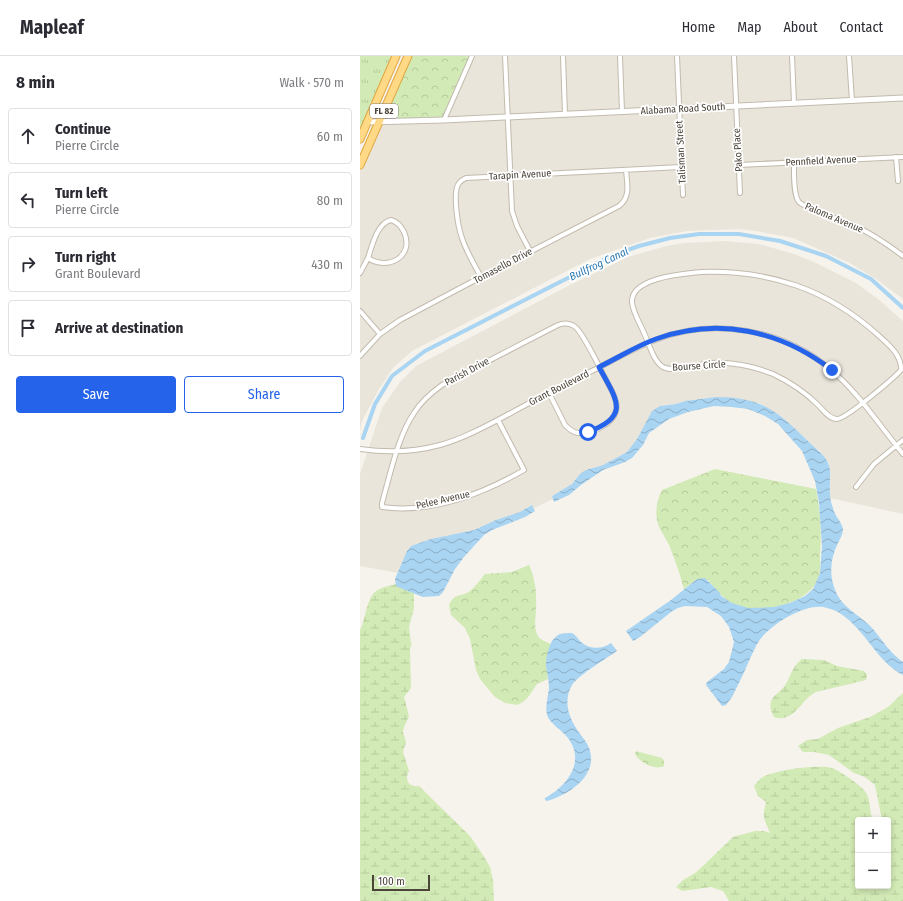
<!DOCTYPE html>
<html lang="en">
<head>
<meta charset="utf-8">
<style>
	body { margin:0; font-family:"Fira Sans Condensed",sans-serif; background:#f2f2f3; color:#2b2b33 }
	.controls { position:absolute; right:12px; bottom:12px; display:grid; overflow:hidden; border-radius:4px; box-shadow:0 2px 6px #0003 }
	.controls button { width:36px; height:36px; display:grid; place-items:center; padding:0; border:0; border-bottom:1px solid #e1e1e2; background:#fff; color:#2b2b33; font:20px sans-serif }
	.scale { position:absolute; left:12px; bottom:10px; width:58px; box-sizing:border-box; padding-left:4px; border:2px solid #4b4439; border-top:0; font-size:11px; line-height:14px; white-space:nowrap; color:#4b4439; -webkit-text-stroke:3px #fff; paint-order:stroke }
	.stop { position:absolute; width:12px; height:12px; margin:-9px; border:3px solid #2563eb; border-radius:50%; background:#fff }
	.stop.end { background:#2563eb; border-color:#fff; box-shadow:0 1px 4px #0008 }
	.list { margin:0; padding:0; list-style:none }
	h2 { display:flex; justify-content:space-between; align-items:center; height:52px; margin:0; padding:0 16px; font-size:17px }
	h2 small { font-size:13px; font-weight:400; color:#7c7c81 }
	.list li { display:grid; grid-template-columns:26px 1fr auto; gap:12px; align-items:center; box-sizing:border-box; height:56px; margin:0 8px 8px; padding:0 8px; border:1px solid #e1e1e2; border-radius:4px }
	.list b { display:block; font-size:15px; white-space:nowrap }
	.list p { margin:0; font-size:13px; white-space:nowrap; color:#7c7c81 }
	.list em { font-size:13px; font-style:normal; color:#7c7c81 }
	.actions { display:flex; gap:8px; padding:12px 16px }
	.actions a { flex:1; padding:9px 0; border:1px solid #2563eb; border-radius:4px; text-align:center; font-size:14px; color:#2563eb }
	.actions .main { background:#2563eb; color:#fff }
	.icon { flex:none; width:22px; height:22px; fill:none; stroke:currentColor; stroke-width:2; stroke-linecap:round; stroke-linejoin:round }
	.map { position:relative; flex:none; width:543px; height:845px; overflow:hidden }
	header { display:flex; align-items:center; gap:24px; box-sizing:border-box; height:56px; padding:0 20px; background:#fff; border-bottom:1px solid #e1e1e2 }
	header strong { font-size:19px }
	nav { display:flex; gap:22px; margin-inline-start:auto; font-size:14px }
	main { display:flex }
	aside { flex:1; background:#fff }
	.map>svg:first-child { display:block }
</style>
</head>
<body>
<header>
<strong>Mapleaf</strong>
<nav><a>Home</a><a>Map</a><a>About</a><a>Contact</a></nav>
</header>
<main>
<aside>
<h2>8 min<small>Walk · 570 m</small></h2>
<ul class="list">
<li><svg class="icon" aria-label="ahead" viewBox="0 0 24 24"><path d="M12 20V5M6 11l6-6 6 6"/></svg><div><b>Continue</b><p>Pierre Circle</p></div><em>60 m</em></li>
<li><svg class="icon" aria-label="left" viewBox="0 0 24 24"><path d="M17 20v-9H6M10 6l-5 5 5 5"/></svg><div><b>Turn left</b><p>Pierre Circle</p></div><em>80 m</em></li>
<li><svg class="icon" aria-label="right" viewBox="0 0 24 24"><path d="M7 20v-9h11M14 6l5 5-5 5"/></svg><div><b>Turn right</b><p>Grant Boulevard</p></div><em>430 m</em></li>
<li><svg class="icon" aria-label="arrive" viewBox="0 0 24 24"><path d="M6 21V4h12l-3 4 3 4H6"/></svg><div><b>Arrive at destination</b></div></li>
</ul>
<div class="actions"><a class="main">Save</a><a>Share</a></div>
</aside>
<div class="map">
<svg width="543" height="845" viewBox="0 0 543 845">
	<defs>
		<pattern id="grass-tufts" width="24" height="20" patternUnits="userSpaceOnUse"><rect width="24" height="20" fill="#d2eab5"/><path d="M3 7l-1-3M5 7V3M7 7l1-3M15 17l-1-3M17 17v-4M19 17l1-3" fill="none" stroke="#b6ca9c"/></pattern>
		<pattern id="forest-crowns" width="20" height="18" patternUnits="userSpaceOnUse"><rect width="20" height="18" fill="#d2eab5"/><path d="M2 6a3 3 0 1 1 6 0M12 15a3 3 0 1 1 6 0" fill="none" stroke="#b6ca9c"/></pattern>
		<pattern id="wetland-marsh" width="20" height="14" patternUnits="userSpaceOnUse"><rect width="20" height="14" fill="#d2eab5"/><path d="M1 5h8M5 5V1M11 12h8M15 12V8" fill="none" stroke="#b6ca9c"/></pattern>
		<pattern id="water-waves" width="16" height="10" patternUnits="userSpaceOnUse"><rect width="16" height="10" fill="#a9d4f2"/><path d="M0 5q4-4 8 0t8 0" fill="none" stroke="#8caec5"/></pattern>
	</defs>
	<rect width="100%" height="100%" fill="#f6f3ec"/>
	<!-- residential -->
	<path fill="#eae5da" d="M112 0H543V40L87 62Z
		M543 44V243L516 223 490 207 433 182 396 175 379 173 327 175 290 182 230 203 52 295 33 312 19 333 2 365 0 375V115L21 68Z
		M365 185 399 188 434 198 454 206 496 227 518 243 543 265V458L470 442 469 408 460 395 452 389 433 371 422 361 399 347 356 341 325 345 316 348 303 349 291 358 277 383 267 396 243 409 226 414 220 418 212 428 192 440 193 443 174 452 172 449 160 456 136 464 114 474 71 483 51 490 47 495 39 517 0 510V418L22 352 40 326 56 310 210 229 268 201 306 190 324 187Z"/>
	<!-- grass -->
	<path fill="url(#grass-tufts)" d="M0 0H34L0 78Z"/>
	<!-- forest -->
	<path fill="url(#forest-crowns)" d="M51 0H112L87 62 23 64Z
		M355 413 456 433C460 454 462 477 460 499 460 507 461 515 458 523 448 548 401 559 378 550 365 545 357 535 348 524L337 523 324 533C320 518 315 504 309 489 306 483 303 478 300 473 294 461 296 445 302 434Z
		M169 509C175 522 177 537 176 552 176 561 173 571 178 580 180 584 187 586 191 588 186 601 186 610 188 623L177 628 169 640 163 646 157 649 145 647 135 641 120 623 116 614 110 583 105 572 91 559 89 549C95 536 100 542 110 535 115 531 120 524 125 518L152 516Z
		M276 695 302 702 304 705V710C295 715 279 706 275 698Z"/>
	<!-- wetland -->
	<path fill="url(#wetland-marsh)" d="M36 528 45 534 54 537V552L49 571 51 587H52L50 593 51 632 44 641 49 660 44 671 43 676 46 686 43 696 49 715C44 724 49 732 59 730L110 780 123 799 130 811 133 824 134 845H0V574C6 563 6 544 15 536 21 531 29 530 36 528Z
		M442 603 464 604 477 610 504 615 507 619 506 624 456 636C441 643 434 668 414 661 412 657 409 652 411 646 412 640 419 637 423 632 431 622 431 611 442 603Z
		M543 637V845H369L363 835 351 831 322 835 316 831 323 824 335 817 344 809 373 781 395 775H403L410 777C404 762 402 763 406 746L398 740 394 730C397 727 399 723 403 721 415 714 459 708 472 712 480 715 502 730 506 737 511 744 509 756 513 764H498V830H528V764H522L515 729 505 721 494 717 469 699 454 696H443L438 690 447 684 458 683 478 672 510 661 528 651Z"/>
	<!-- water -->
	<path fill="url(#water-waves)" d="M356 341C403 341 418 356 450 387 457 394 464 398 468 407 472 416 469 427 470 437 470 442 471 447 473 452 474 459 482 466 483 473 483 478 480 483 478 487 471 501 469 516 474 531 481 553 500 558 513 573 523 585 530 597 543 606V619C521 608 510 584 492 567 484 559 475 553 463 551 444 548 414 567 402 581 396 588 393 597 389 605 384 617 378 629 372 641L366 649 362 650 346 629 347 626 364 613 369 606 374 586 369 571 361 560 347 551 325 550 318 552 311 556 280 581 273 585 266 575 311 544 337 523 345 522 360 537 361 540 372 547 388 552 414 551 430 547 445 540 453 533 457 524 460 517 462 490 459 447 455 425 442 395 418 368 405 360 388 353 371 351 354 350 328 356 309 363 289 377 283 389 272 402 265 406 243 414 221 429 209 439 194 446 192 440 212 428 220 418 226 414 243 409 267 396 277 383 292 355 300 350 316 348 325 345Z
		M172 449 175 455 165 461 132 474 124 479 104 501 95 513 83 536 79 540 63 541 45 534 36 530 35 523 47 495 51 490 71 483 114 474 136 464 160 456Z
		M212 577C217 580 218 583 221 586 230 594 243 593 251 587L257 595C246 603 216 620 211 631 204 645 208 659 216 672 220 679 228 686 230 695 237 721 208 739 187 745L185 744V742C207 730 226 706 208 682 202 674 190 668 187 659 185 650 188 641 189 632 189 624 187 618 186 610 186 600 189 583 200 578 204 577 208 577 212 577Z"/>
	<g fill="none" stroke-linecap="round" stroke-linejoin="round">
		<!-- canal -->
		<path stroke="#a9d4f2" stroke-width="4" d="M3 382 15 348 32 320 65 295 251 200 279 190 310 182 339 178H379L420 185 466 200 511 223 543 252"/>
		<defs>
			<path id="minor" d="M145 0 152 155 157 170 170 195
				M203 0 205 58
				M260 0 262 56
				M317 0 323 139
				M374 0 380 137
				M432 0 434 47
				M489 0 492 45
				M84 64 112 0
				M536 101 538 125
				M434 106C434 116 433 139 439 146 444 152 482 164 493 169 511 177 527 188 543 200
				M379 109 543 101
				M31 164C38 166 41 170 44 176 55 201 27 215 8 202 12 190 17 167 31 164Z
				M341 216C410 214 467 233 518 279 528 288 542 299 541 314 534 322 486 363 477 363 469 363 463 354 458 349 445 336 430 326 413 318 393 310 372 306 351 307 338 308 314 317 303 311 293 305 289 287 284 277 280 267 273 257 272 246 271 221 324 218 341 216Z
				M0 217 8 202
				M121 221C114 208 106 195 102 182 98 171 92 136 99 127 101 124 104 123 106 122L321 111
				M0 255 20 278
				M0 300 20 278 40 264 121 221 259 150C271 141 267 127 266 114
				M138 364 164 414C122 438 71 458 22 451V447C30 419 38 380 54 357 61 345 71 337 82 329L198 269C203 267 209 267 214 270 223 275 245 323 252 335 255 341 258 348 256 355 253 368 230 379 218 377 212 376 209 373 205 369L189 337
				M0 393C27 397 54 396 80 389 105 382 128 369 151 357 176 343 202 330 228 317 250 306 272 293 295 284 354 261 422 273 470 313 498 336 520 370 543 398
				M496 431 514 408 543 384"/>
			<path id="tertiary" d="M8 66 84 64 543 42"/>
			<path id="trunk" d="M0 83 36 0
				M0 109 48 0"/>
		</defs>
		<!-- minor casing -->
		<use href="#minor" stroke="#c2bbae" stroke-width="6"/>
		<!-- tertiary casing -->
		<use href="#tertiary" stroke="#c2bbae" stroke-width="7"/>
		<!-- trunk casing -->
		<use href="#trunk" stroke="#e0a43c" stroke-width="9"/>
		<!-- minor -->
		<use href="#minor" stroke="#fff" stroke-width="4"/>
		<!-- tertiary -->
		<use href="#tertiary" stroke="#fff" stroke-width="5"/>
		<!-- trunk -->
		<use href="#trunk" stroke="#ffd985" stroke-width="7"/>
	</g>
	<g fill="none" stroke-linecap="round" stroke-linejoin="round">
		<!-- route -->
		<path stroke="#2563eb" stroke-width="5" d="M228 376C272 360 256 343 239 311 258 302 276 290 296 283 358 261 420 274 472 314"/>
	</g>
	<g text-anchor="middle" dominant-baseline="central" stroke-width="3.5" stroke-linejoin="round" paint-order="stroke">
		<!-- shield labels -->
		<rect fill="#fff" stroke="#817c74" stroke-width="1" x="10" y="48" width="28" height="14" rx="3"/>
		<g font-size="9" font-weight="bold" fill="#4b4439">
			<text x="24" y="55">FL 82</text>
		</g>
		<!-- street labels -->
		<g font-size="10" fill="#4b4439" stroke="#fff">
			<text transform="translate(323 53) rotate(-3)">Alabama Road South</text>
			<text transform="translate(378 94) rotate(-93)">Pako Place</text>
			<text transform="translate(321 96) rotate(-93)">Talisman Street</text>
			<text transform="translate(461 105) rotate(-3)">Pennfield Avenue</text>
			<text transform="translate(160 119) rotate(-3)">Tarapin Avenue</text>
			<text transform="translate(474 162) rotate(23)">Paloma Avenue</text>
			<text transform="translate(143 210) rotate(-28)">Tomasello Drive</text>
			<text transform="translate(339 310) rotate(-4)">Bourse Circle</text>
			<text transform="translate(107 316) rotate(-28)">Parish Drive</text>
			<text transform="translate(199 332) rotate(-27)">Grant Boulevard</text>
			<text transform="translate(83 444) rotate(-13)">Pelee Avenue</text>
		</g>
		<!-- water labels -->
		<g font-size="11" font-style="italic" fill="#2e7ab2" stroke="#fff">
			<text transform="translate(239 208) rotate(-25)">Bullfrog Canal</text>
		</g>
	</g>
</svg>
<div class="controls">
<button>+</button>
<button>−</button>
</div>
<div class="scale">100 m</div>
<div class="stop" style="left:228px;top:376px"></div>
<div class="stop end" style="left:472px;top:314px"></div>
</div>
</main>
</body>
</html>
